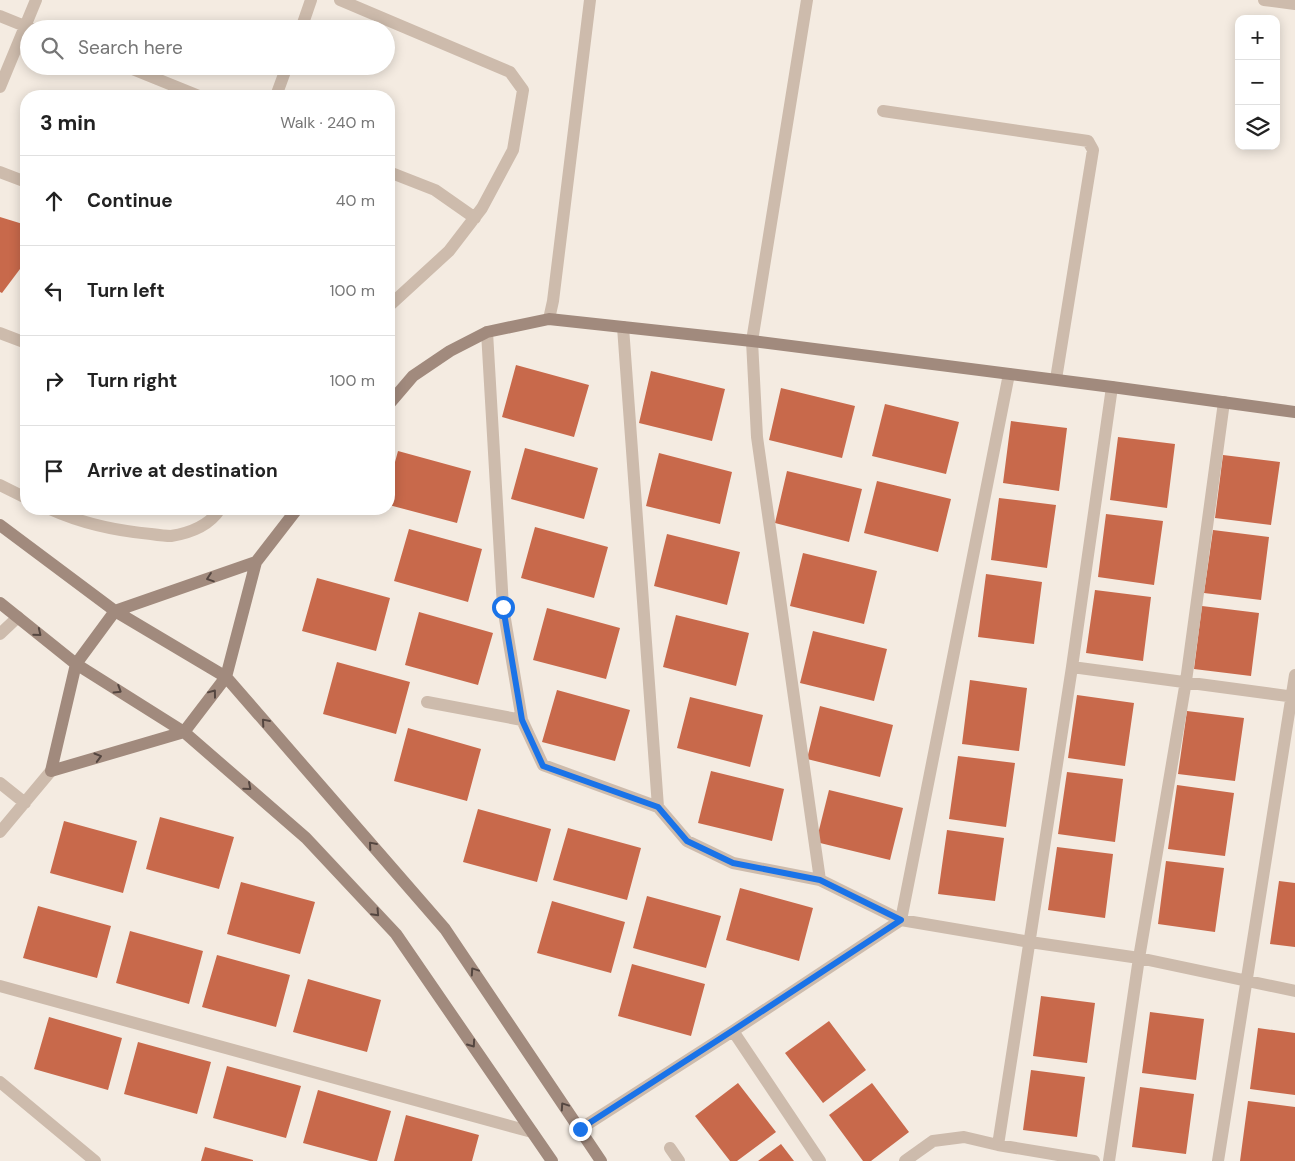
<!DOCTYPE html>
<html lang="en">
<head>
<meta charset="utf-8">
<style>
	body { margin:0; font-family:"DM Sans",sans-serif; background:#f2f2f2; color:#222 }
	.controls { position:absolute; right:15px; top:15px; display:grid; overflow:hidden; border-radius:10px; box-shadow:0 2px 12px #0003 }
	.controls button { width:45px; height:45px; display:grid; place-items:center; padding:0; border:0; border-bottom:1px solid #e0e0e0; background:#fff; color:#222; font:25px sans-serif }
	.stop { position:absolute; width:15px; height:15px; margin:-11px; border:4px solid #1a73e8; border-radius:50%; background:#fff }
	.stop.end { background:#1a73e8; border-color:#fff; box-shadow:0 1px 5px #0008 }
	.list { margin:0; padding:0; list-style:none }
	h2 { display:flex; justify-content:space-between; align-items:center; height:65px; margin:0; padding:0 20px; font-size:21px }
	h2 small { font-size:16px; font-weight:400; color:#767676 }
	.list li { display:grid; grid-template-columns:32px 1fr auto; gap:15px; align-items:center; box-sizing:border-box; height:90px; padding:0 20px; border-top:1px solid #e0e0e0 }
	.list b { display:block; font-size:19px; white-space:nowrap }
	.list em { font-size:16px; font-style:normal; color:#767676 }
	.icon { flex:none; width:28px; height:28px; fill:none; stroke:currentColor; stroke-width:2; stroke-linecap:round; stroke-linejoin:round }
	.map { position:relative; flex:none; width:1295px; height:1161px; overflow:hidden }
	.search { position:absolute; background:#fff; box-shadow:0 2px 12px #0003; left:20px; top:20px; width:375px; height:55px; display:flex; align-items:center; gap:12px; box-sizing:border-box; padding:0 18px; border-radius:28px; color:#767676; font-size:19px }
	.panel { position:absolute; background:#fff; box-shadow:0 2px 12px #0003; left:20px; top:90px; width:375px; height:425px; border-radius:20px }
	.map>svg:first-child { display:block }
</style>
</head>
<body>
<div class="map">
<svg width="1295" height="1161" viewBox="0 0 1295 1161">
	<rect width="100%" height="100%" fill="#f4ebe1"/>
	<!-- building -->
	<path fill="#c8694b" d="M0 217 26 225V261L2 293 0 292Z
		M516 365 589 385 574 437 502 417Z
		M651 371 725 389 712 441 639 423Z
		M781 388 855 406 842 458 769 440Z
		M885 404 959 422 946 474 872 456Z
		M1011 421 1067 428 1059 491 1003 483Z
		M1118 437 1175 444 1167 508 1110 500Z
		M525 448 598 468 584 519 511 499Z
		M398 451 471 471 457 523 389 505V484Z
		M659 453 732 472 720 524 646 506Z
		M1223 455 1280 462 1271 525 1215 518Z
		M787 471 862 489 849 542 775 523Z
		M877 481 951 499 938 552 864 533Z
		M999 498 1056 505 1047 568 991 560Z
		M1106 514 1163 521 1154 585 1098 577Z
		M535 527 608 547 594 598 521 578Z
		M409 529 482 549 468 602 394 581Z
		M1213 530 1269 537 1261 600 1204 593Z
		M667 534 740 552 727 605 654 586Z
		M803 553 877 571 864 624 790 606Z
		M986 574 1042 582 1034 644 978 637Z
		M317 578 390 598 376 651 302 631Z
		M1095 590 1151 597 1143 661 1086 653Z
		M1202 606 1259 613 1251 676 1194 669Z
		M547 608 620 628 606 679 533 660Z
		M419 612 493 633 478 685 405 665Z
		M676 615 749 633 736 686 663 667Z
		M813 631 887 649 874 701 800 683Z
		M337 662 410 682 396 734 323 714Z
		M970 680 1027 688 1019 751 962 744Z
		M557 690 630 710 615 761 542 742Z
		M1077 695 1134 703 1125 766 1068 758Z
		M690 697 763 715 750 767 677 748Z
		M820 706 893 725 880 777 807 759Z
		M1187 711 1244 718 1235 781 1178 774Z
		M408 728 481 749 467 801 394 781Z
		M958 756 1015 763 1006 827 949 819Z
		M711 771 784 789 772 841 698 823Z
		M1067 772 1123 779 1115 842 1058 834Z
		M1177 785 1234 793 1225 856 1168 849Z
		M829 790 903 808 890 860 816 842Z
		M478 809 551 829 537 882 463 862Z
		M160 817 234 837 219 889 146 869Z
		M64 821 137 841 123 893 50 873Z
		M568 828 641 848 627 900 553 880Z
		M947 830 1004 838 995 901 938 894Z
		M1057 847 1113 854 1105 918 1048 910Z
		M1166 861 1224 868 1215 932 1158 924Z
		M1279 881 1295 883V947L1270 944Z
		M241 882 315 902 300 954 227 934Z
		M740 888 813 908 799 961 726 940Z
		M647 896 721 916 706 968 633 948Z
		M552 901 625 922 611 973 537 953Z
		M38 906 111 926 97 978 23 958Z
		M130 931 203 951 189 1004 116 983Z
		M217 955 290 975 276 1027 202 1007Z
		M632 964 705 984 691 1036 618 1016Z
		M308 979 381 1000 367 1052 293 1032Z
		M1041 996 1095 1003 1087 1063 1033 1056Z
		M1150 1012 1204 1019 1196 1080 1142 1073Z
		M49 1017 122 1038 108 1090 34 1069Z
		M829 1021 866 1070 823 1103 785 1053Z
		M1258 1028 1295 1033V1095L1250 1089Z
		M138 1042 211 1062 197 1114 124 1094Z
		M227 1066 301 1086 286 1138 213 1118Z
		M1031 1070 1085 1077 1077 1137 1023 1130Z
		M738 1083 776 1132 737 1161H730L695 1116Z
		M872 1083 909 1132 871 1161H863L829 1115Z
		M1140 1087 1194 1094 1186 1154 1132 1147Z
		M318 1090 391 1111 377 1161H370L303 1143Z
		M1248 1101 1295 1107V1161H1240Z
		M406 1115 479 1135 472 1161H394Z
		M781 1144 794 1161H758Z
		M205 1147 253 1160V1161H201Z"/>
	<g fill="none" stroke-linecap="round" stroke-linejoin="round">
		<!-- street -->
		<path stroke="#cdbbac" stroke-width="12" d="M340 0 510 72 523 90 513 150 482 208 449 251 389 306
			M807 0 752 341 757 437 820 880
			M1264 0 1295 4
			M0 16 32 29
			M301 29 311 0
			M125 66 199 96
			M0 87 36 0
			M276 96 287 66
			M883 111 1088 141 1093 150 1056 379
			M0 172 26 182
			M389 172 435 190 475 218
			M549 319 553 301 590 0
			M623 327 658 807
			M487 332 503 607 522 720
			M0 333 26 343
			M0 485 26 498
			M50 509C81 523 118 531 151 534 158 535 165 536 171 536 190 533 209 526 220 509
			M0 634 18 617
			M1072 667 1295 697
			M427 702 522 720 543 765 658 807 687 841 733 863 820 880 901 920 1030 942 1139 958 1295 991
			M0 783 25 803
			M0 832 51 771
			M0 986 532 1132
			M733 1031 820 1161
			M0 1082 95 1161
			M580 1129 733 1031 901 920 1009 374
			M998 1145 1072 667 1112 387
			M670 1148 679 1161
			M905 1161 933 1141 964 1137 998 1145 1094 1161
			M1109 1161 1139 958 1186 681 1224 402
			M1218 1161 1295 675"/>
		<!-- secondary -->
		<path stroke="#a18a7d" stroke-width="12" d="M389 404 413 376 450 351 487 332 549 319 752 341 1112 387 1295 412
			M0 525 115 611 226 677 445 929 601 1161
			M256 562 115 611 76 664 51 771 184 732 226 677 256 562 297 509
			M0 603 76 664 184 732 306 838 396 934 552 1161"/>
	</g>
	<!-- one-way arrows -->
	<defs><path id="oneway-chevron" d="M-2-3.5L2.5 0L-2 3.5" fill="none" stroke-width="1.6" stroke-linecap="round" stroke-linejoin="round" transform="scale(1.25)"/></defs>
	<g stroke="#544640">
		<use href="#oneway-chevron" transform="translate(210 578) rotate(161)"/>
		<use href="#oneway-chevron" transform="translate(38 633) rotate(39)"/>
		<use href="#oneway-chevron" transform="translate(118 690) rotate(32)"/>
		<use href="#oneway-chevron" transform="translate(213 693) rotate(-53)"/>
		<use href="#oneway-chevron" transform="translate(265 722) rotate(-131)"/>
		<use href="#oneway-chevron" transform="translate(98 757) rotate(-16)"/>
		<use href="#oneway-chevron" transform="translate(248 787) rotate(41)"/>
		<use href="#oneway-chevron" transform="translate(372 845) rotate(-131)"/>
		<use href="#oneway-chevron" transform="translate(376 913) rotate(47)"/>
		<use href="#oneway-chevron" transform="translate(474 971) rotate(-124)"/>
		<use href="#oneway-chevron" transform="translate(472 1044) rotate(55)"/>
		<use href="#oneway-chevron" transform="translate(564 1106) rotate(-124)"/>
	</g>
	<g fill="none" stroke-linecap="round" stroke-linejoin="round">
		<!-- route -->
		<path stroke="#1a73e8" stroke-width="6" d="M503 607 522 720 543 766 658 807 687 841 733 863 820 880 901 920 732 1031 580 1129"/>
	</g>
</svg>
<div class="controls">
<button>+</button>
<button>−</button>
<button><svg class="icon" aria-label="layers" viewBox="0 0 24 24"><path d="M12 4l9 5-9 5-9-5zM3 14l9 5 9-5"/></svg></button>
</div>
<div class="stop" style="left:503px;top:607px"></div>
<div class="stop end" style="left:580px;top:1129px"></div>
<div class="search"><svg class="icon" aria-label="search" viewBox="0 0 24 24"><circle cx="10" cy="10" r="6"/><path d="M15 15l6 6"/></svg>Search here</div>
<section class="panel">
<h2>3 min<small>Walk · 240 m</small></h2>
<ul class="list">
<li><svg class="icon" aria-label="ahead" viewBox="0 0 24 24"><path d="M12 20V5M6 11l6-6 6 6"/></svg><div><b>Continue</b></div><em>40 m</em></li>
<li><svg class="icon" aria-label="left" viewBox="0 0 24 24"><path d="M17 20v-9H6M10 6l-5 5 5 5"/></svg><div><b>Turn left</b></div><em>100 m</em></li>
<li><svg class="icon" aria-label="right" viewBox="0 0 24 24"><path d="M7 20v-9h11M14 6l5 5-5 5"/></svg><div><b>Turn right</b></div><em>100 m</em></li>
<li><svg class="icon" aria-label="arrive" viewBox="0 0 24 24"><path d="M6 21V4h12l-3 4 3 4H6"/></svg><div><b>Arrive at destination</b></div></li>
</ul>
</section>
</div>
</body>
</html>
